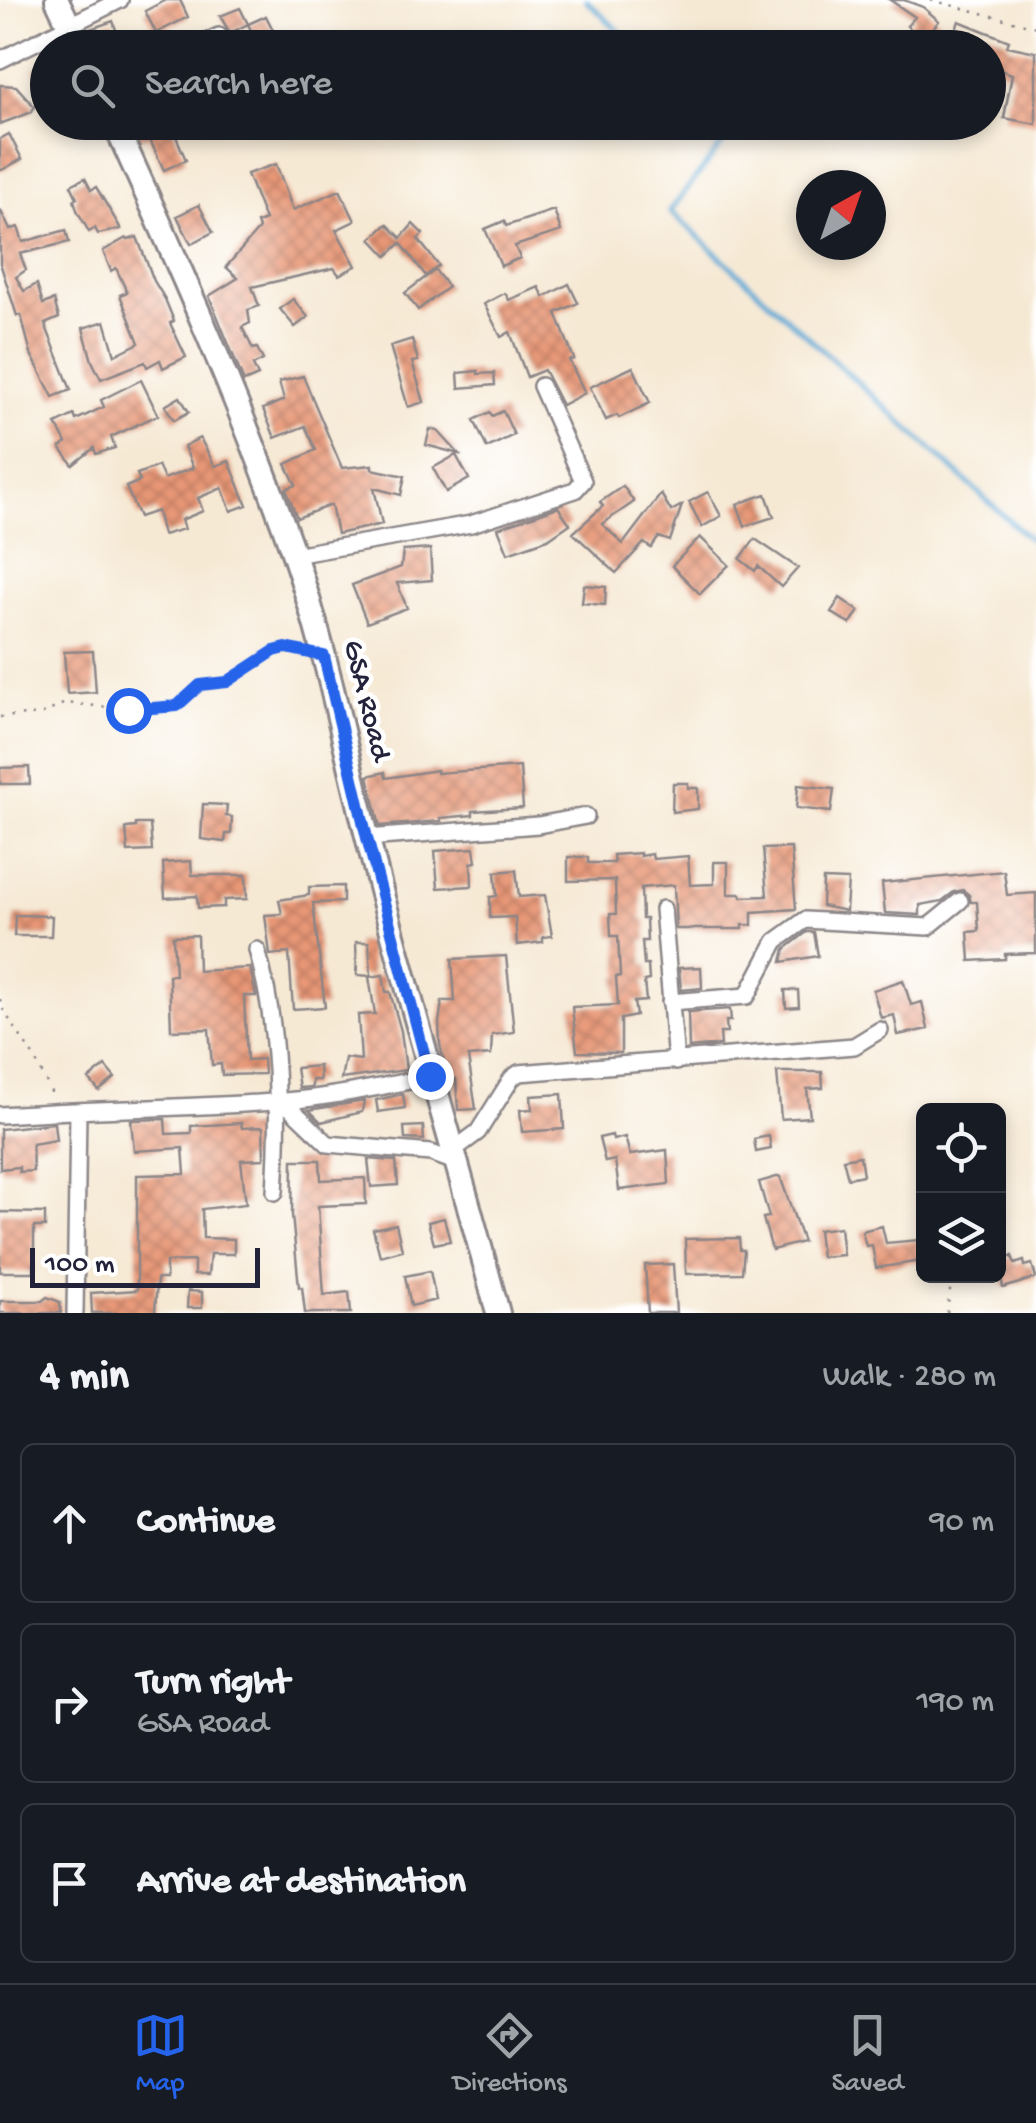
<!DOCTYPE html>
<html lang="en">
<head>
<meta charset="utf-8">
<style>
	body { margin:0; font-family:"Gochi Hand",sans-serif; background:#242831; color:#f1f3f6 }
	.controls { position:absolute; right:30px; bottom:30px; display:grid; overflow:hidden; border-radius:15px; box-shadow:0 5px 15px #0003 }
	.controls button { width:90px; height:90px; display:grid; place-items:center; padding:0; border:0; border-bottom:2px solid #363941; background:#171b24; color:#f1f3f6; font:50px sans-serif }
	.compass { position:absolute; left:796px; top:170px; width:90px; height:90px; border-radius:50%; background:#171b24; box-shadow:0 5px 15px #0003; rotate:40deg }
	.scale { position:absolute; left:30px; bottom:25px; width:230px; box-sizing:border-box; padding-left:10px; border:5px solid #22223b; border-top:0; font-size:28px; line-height:35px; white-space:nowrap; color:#22223b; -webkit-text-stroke:8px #fff; paint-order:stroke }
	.stop { position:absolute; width:30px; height:30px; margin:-22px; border:8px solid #2563eb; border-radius:50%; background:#fff }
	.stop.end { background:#2563eb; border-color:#fff; box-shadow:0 2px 10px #0008 }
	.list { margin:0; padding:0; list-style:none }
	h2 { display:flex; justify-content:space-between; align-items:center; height:130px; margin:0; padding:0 40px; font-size:42px }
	h2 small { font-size:32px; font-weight:400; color:#9ea1a6 }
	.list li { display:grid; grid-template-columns:65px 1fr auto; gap:30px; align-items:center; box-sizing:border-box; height:160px; margin:0 20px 20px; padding:0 20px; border:2px solid #363941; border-radius:15px }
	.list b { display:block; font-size:38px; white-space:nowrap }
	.list p { margin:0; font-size:32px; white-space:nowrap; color:#9ea1a6 }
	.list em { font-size:32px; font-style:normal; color:#9ea1a6 }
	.icon { flex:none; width:55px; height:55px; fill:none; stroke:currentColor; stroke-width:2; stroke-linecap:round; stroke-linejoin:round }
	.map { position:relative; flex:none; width:1036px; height:1313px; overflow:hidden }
	.search { position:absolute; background:#171b24; box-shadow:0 5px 15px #0003; left:30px; right:30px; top:30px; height:110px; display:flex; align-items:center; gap:25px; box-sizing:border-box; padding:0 35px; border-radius:55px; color:#9ea1a6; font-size:38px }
	.sheet { height:670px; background:#171b24 }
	nav { display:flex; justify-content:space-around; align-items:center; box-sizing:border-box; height:140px; border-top:2px solid #363941; background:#171b24; font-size:28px; color:#9ea1a6 }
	nav a { display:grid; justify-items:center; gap:5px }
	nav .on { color:#2563eb }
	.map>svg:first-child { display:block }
</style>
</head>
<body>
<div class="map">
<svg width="1036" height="1313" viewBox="0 0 1036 1313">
	<defs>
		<pattern id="building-cross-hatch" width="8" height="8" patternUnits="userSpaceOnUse" patternTransform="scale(2.5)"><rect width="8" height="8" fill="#e89776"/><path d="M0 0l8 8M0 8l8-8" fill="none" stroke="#bc7b62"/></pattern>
	</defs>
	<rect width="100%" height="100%" fill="#fff"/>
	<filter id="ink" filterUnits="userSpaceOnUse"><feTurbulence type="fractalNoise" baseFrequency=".01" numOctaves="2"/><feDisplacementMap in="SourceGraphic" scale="20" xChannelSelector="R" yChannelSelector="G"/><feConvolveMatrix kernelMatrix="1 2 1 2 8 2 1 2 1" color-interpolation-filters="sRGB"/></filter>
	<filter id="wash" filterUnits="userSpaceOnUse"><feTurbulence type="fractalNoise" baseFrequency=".0048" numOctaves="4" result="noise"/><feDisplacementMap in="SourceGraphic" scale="40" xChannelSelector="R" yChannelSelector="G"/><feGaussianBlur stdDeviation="2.25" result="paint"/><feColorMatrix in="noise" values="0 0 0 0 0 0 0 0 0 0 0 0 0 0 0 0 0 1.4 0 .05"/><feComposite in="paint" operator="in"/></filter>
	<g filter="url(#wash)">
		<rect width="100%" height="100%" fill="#f6e9d4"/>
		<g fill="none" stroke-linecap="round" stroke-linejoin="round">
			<!-- stream -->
			<path stroke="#5ba9d5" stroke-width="5" d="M586 0 637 48
				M718 122 730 134 670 211 1036 545"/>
		</g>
		<g id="blocks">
			<!-- building -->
			<path fill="url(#building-cross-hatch)" d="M166 0H180L188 17 156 33 145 11Z
				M890 0H904L923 7 939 21 923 40 907 26 915 17Z
				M240 8 248 24 230 33 220 16Z
				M266 16 274 32 256 41 248 24Z
				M113 21 122 48H97L90 29Z
				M959 21 1009 41 1007 46 1036 52V124L1004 118 1012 74 988 66V48H949Z
				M48 63V101H47L34 68Z
				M0 85 16 86 34 106 32 112 0 124Z
				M131 122H170L186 160 164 170 148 136 138 139Z
				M9 134 22 159 0 171V139Z
				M276 164 293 210 340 190 355 221 336 230 356 266 339 275 334 268 252 287 259 306 248 310 250 323 242 327 253 349 257 348 263 360 253 365 258 376 244 382 209 296 238 278 226 267 259 229 257 223 265 220 247 174Z
				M85 178 91 190 96 187 121 229 98 234 95 228 89 232 77 210 74 200 77 198 71 185Z
				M199 205 213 232 191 244 177 216Z
				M0 209 10 230 18 227 23 242 66 230 69 242 20 254 26 270 16 277 24 291 37 284 43 304 54 300 59 318 45 324 71 390 53 397 31 354 21 315 17 316 0 263Z
				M554 210 561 231 515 246 520 258 501 266 485 229 504 221 506 226Z
				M387 224 401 238 413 224 423 234 418 239 439 266 426 276 401 243 387 256 371 239Z
				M137 237 154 281 165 299 174 321 170 323 186 357 163 368 160 360 147 367 145 362 101 379 92 361 83 328 105 321 115 355 139 343 120 295 127 292 116 268 111 271 103 251 126 238 128 240Z
				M435 270 448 287 418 310 405 293Z
				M569 284 578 303 556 313 574 359 569 360 585 393 562 405 544 370 527 377 510 332 501 337 484 304 505 293 509 300 539 287 544 297Z
				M293 299 308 317 295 327 280 309Z
				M412 339 418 361 412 362 424 402 408 407 390 346Z
				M633 367 650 403 619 418 617 415 606 420 590 387Z
				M478 371V374L494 373 495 385 459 388 458 373Z
				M303 376 342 468 372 465V469L405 476 401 495 374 488 382 524 337 534 331 505 297 518 286 489 296 485 286 464 316 450 305 426 275 438 263 409 284 400 279 382Z
				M141 380 158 415 111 437 115 448 96 454 94 448 73 465 60 448 66 443 56 424 74 415 76 420 104 407 101 400Z
				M180 397 189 412 174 420 165 406Z
				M503 411 514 435 487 448 474 420 490 412 492 416Z
				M430 429 438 431 459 454 426 445Z
				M200 438 215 466 229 461 247 505 231 511 222 488 198 498 203 511 181 520 184 529 163 535 157 511 139 517 126 487 140 481 137 474 158 466 164 479 193 468 184 446Z
				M456 455 469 479 446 492 433 468Z
				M623 486 634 502 602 524 623 544 661 494 671 511 682 505 670 541 659 537 651 548 644 543 616 573 573 533 603 506 600 502Z
				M708 492 721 516 702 527 689 502Z
				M766 494 774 517 745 526 737 504Z
				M558 507 570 524 548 539 508 553 498 528Z
				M700 537 729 565 700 594 672 566Z
				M755 539 798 568 781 587 758 566 755 571 740 559Z
				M430 549 432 580 397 583 407 608 367 623 352 585 401 567 403 551Z
				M584 585 606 587 605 605 582 603Z
				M840 598 859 611 850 624 831 612Z
				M93 651 96 692 67 694 64 652Z
				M29 767 30 784H0V768Z
				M520 767 523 808 473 811V815L440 818 441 821 380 826 368 776 385 772 386 778 437 770V773Z
				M673 783H688V788H698V809L672 812Z
				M798 785 834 789 831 812 796 808Z
				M203 804 227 805 226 816 232 817 231 834H226L225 842 201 839Z
				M136 824H150L152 851 128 852 126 828 136 827Z
				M474 848 476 862 471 863 472 886 438 888 435 851Z
				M791 848 796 909 752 912V925H743V929H676L674 885 641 888 642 919H646L647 941H642L644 965H648L649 980 644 981 646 1001 634 1002 636 1016 621 1019V1053L577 1052 572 1007 618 1005 616 977 620 976 618 936H611L610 914H616L615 880 568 881V857H588V863H614L613 855 640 853V856L652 854 653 859 688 856 690 885 714 884V862H728V894H741V897L767 896 763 849Z
				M191 861 192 875H246L247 899 224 900V907L198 908 197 896 165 898 163 863Z
				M516 870 519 897 545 895 552 936 543 937V942L517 945 515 917 490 918V897L497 896 495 872Z
				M1004 871 1007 895 1036 893V953L1005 954V959L970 961 968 932 979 931 977 902H971L969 895 963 890 954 892 942 901 920 905V915L885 913 882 883Z
				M823 879 848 880 846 911 822 906Z
				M343 886V902L313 903 325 1007 293 1009 289 953 270 955 265 915 282 914 279 900 309 895V887Z
				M15 915 52 916 51 936H14Z
				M807 932H814L818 956 782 962 785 949Z
				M197 935 198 971 250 968 256 996H244L247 1060 263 1059 264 1074 222 1075 221 1064 212 1065 209 1029 171 1030 169 975H175L173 936Z
				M356 942H369L371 976 357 975Z
				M506 956 514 1032 492 1035 491 1055 468 1057 476 1109 458 1110 456 1079 449 1080 440 1045 439 1023 442 1001H455L452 959Z
				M701 967 702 988 681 990 679 968Z
				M383 975 386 992H390L401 1031 406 1070 341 1079 345 1058 361 1060 358 1015 375 1014 369 977Z
				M903 980 911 1005 922 1002 928 1029 898 1035 894 1015 881 1018 873 990Z
				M785 990H798L799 1007 786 1008Z
				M730 1009 731 1021H726L727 1033H720L721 1045 689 1048 688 1012Z
				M105 1066 115 1078 99 1091 89 1079Z
				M319 1066 320 1080H312V1087L299 1088 296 1068Z
				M777 1072H822L823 1088 807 1089 810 1117 781 1119Z
				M403 1094 405 1108 378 1112 376 1100Z
				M562 1094 564 1129 522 1132 520 1110 532 1109 531 1096Z
				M364 1101 362 1112 321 1122 309 1110Z
				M165 1119 166 1134 191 1133V1126L241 1123 242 1128 263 1127 264 1159 241 1160 246 1204 202 1209 203 1238 234 1239V1254H210L208 1275H194V1261L166 1262V1279H157L155 1313H92L91 1293 137 1290V1175L185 1174 183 1148 134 1151 131 1120Z
				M54 1123 56 1140 32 1144 33 1171 19 1172V1167L0 1169V1129Z
				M423 1126 424 1140 405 1139 404 1127Z
				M612 1135 613 1140 625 1137 630 1155 667 1150 669 1184 619 1190 615 1160 605 1162 599 1138Z
				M769 1136 771 1149 756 1152 754 1139Z
				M860 1156 863 1175 848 1178 843 1159Z
				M368 1159 396 1161 398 1185 371 1187Z
				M293 1160H320L321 1180 365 1178 366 1204 318 1206 324 1295 349 1292 351 1313H305L302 1287H299L292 1215Z
				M780 1176 803 1242 772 1250 763 1218 769 1217 759 1182Z
				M0 1212 45 1213V1227H34V1272H0Z
				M444 1218 450 1241 434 1244 428 1222Z
				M396 1224 402 1250 380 1256 373 1229Z
				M882 1226 886 1243 919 1240 921 1261 876 1268 872 1245 866 1246 862 1231Z
				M840 1227 843 1255 821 1257 818 1230Z
				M739 1238 740 1250H744L742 1273 686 1274 685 1239Z
				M1012 1256 1015 1264 1024 1261 1025 1266 1032 1264 1036 1278 1003 1288 998 1261Z
				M673 1264 676 1313H648L645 1265Z
				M430 1271 436 1300 411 1306 405 1276Z
				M188 1291 202 1292V1308H187Z
				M47 1297 60 1302 61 1313H0V1301H42Z"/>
		</g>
	</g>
	<g filter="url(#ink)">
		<use href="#blocks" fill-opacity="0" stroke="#8c8688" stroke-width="2.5"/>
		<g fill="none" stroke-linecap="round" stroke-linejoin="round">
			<defs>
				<path id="street" d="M192 48 219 36
					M0 60 120 0
					M294 555 471 524 575 490 583 481 541 386
					M367 838 538 825 586 816
					M663 909 676 1062
					M257 950C279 1028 280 1112 275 1192
					M670 1002 747 996 776 941 805 920 928 927 960 901
					M283 1101 328 1144 431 1153 458 1163
					M0 1115C94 1108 190 1109 285 1101 334 1097 382 1086 430 1077
					M455 1149 478 1132 512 1078 519 1073 854 1046 880 1030
					M75 1313 78 1112"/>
				<path id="secondary" d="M57 0 80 48
					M114 122C179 265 242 407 294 555 326 648 344 745 368 840 408 999 456 1155 498 1313"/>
			</defs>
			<!-- street casing -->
			<use href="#street" stroke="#8c8688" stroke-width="20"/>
			<!-- secondary casing -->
			<use href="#secondary" stroke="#8c8688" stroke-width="28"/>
			<!-- path -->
			<path stroke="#8c8688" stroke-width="2.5" stroke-dasharray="2.5 8" stroke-linecap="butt" d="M931 0 1036 27
				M0 717 43 714 65 703 128 709 177 706 200 685 227 683 274 651 286 647 304 651
				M0 999 2 1008 34 1057 54 1098
				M947 1313 952 1276"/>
			<!-- street -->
			<use href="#street" stroke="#fff" stroke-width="15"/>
			<!-- secondary -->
			<use href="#secondary" stroke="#fff" stroke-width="22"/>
		</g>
	</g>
	<g fill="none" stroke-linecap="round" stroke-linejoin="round" filter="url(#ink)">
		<!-- route -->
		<path stroke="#2563eb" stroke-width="12" d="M128 710 177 706 200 685 227 682 274 651 286 648 324 656 367 838 430 1076"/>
	</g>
	<g text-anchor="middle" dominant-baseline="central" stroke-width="9" stroke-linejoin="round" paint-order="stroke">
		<!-- street labels -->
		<g font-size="30" fill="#22223b" stroke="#fff">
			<text transform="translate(365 701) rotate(76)">GSA Road</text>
		</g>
	</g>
</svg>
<div class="controls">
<button><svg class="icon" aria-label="locate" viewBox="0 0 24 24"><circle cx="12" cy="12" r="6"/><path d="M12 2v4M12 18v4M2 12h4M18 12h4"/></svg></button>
<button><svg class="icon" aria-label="layers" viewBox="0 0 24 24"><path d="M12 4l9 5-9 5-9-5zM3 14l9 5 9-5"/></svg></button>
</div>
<svg class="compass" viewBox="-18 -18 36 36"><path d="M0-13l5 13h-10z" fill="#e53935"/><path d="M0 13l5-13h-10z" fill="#9ea1a6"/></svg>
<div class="scale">100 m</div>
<div class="stop" style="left:128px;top:710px"></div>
<div class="stop end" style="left:430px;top:1076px"></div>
<div class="search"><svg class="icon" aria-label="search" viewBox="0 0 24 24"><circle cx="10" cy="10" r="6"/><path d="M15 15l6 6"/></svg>Search here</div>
</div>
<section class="sheet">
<h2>4 min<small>Walk · 280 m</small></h2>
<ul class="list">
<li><svg class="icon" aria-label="ahead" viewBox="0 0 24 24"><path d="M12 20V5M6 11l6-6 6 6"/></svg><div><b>Continue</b></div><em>90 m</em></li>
<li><svg class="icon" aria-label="right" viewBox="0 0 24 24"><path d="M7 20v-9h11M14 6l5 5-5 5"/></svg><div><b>Turn right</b><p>GSA Road</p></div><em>190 m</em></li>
<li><svg class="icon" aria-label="arrive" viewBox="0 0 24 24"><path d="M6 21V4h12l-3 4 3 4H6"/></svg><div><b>Arrive at destination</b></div></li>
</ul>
</section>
<nav>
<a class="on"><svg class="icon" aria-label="map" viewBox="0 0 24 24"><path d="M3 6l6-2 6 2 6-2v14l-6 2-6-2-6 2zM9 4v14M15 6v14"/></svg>Map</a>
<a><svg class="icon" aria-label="directions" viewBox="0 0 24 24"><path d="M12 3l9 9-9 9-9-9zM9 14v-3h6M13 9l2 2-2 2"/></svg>Directions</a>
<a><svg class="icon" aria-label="saved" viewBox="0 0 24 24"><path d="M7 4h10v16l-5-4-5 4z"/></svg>Saved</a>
</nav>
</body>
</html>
